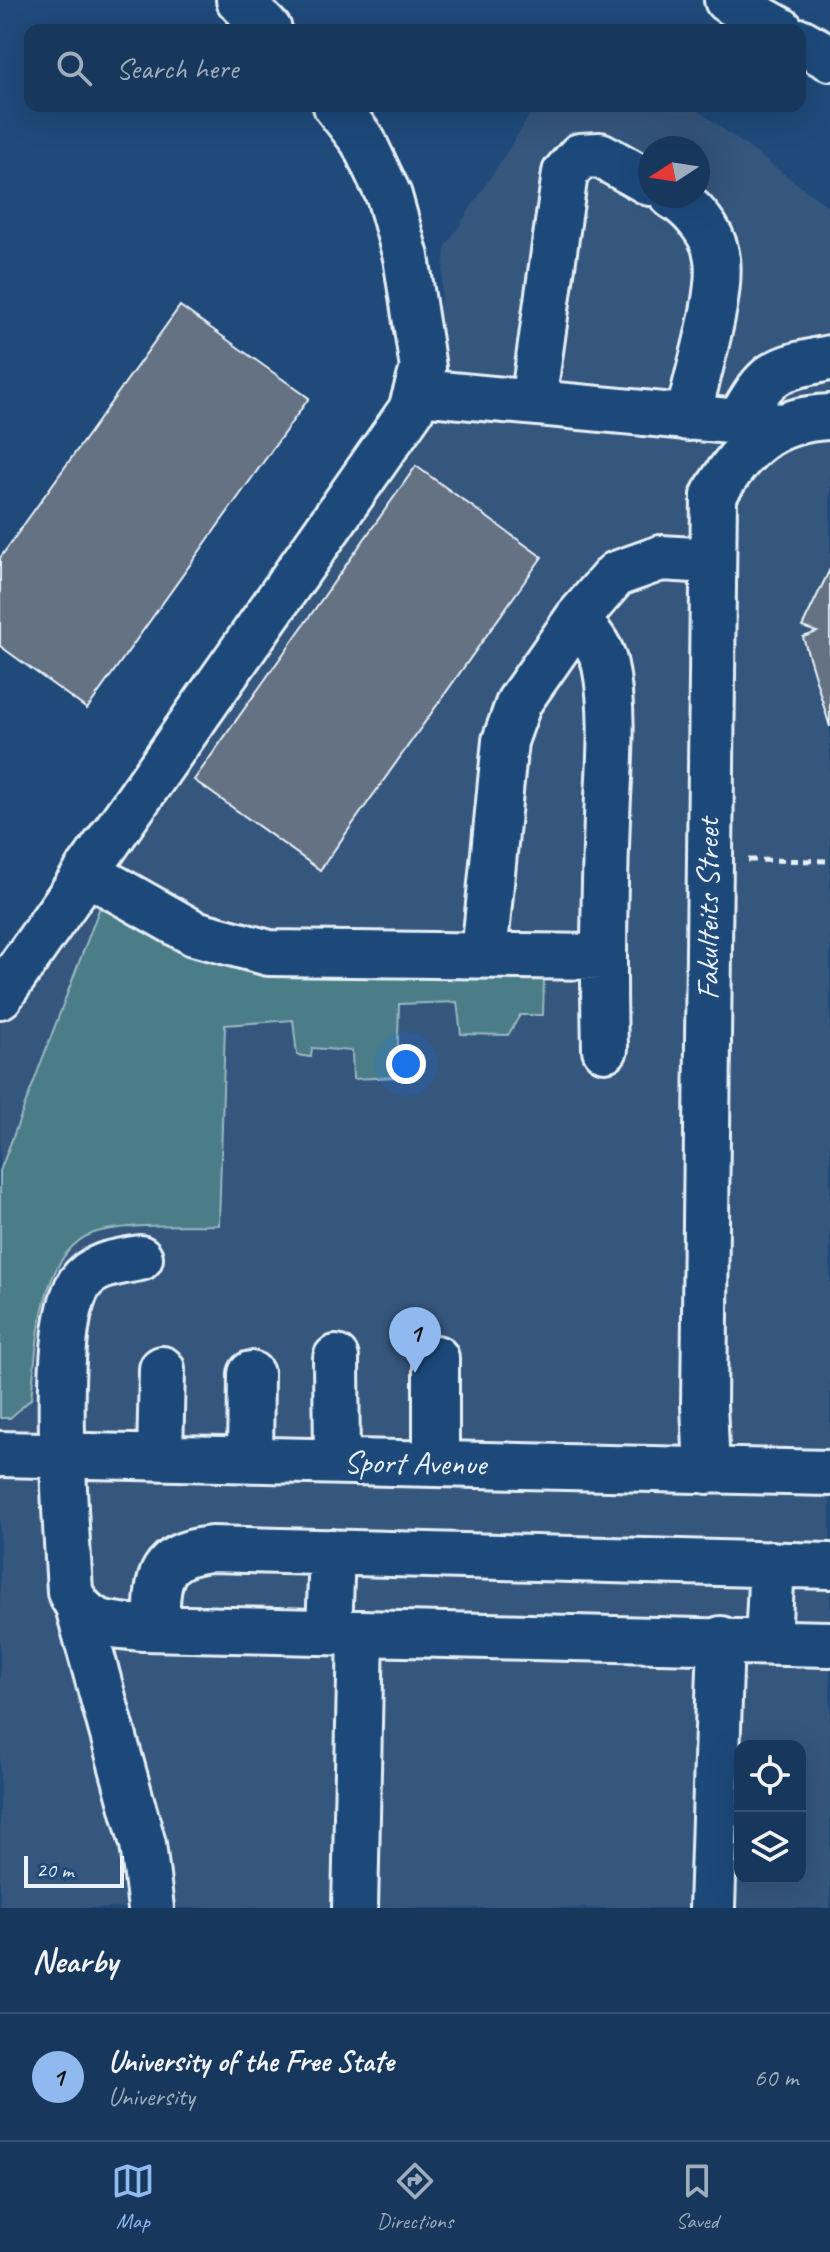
<!DOCTYPE html>
<html lang="en">
<head>
<meta charset="utf-8">
<style>
	body { margin:0; font-family:Caveat,sans-serif; background:#203f62; color:#f1f3f6 }
	.controls { position:absolute; right:24px; bottom:24px; display:grid; overflow:hidden; border-radius:16px; box-shadow:0 8px 32px #0002 }
	.controls button { width:72px; height:72px; display:grid; place-items:center; padding:0; border:0; border-bottom:2px solid #365272; background:#17385c; color:#f1f3f6; font:40px sans-serif }
	.compass { position:absolute; left:638px; top:136px; width:72px; height:72px; border-radius:50%; background:#17385c; box-shadow:0 8px 32px #0002; rotate:258deg }
	.scale { position:absolute; left:24px; bottom:20px; width:100px; box-sizing:border-box; padding-left:8px; border:4px solid #e8f1f8; border-top:0; font-size:22px; line-height:28px; white-space:nowrap; color:#e8f1f8; -webkit-text-stroke:6px #1f4a7a; paint-order:stroke }
	.you { position:absolute; left:406px; top:1064px; width:28px; height:28px; margin:-20px; border:6px solid #fff; border-radius:50%; background:#1a73e8; box-shadow:0 0 0 12px #1a73e833 }
	.badge { display:grid; place-items:center; width:52px; height:52px; border-radius:50%; background:#90b9f0; color:#111; font-size:26px; font-weight:700 }
	.pin { position:absolute; translate:-50% -66px; filter:drop-shadow(0 2px 4px #0008) }
	.pin::after { content:''; position:absolute; top:42px; width:28px; height:24px; background:inherit; clip-path:polygon(0 0,100% 0,50% 100%) }
	.list { margin:0; padding:0; list-style:none }
	h2 { display:flex; justify-content:space-between; align-items:center; height:104px; margin:0; padding:0 32px; font-size:34px }
	h2 small { font-size:26px; font-weight:400; color:#9eacbb }
	.list li { display:grid; grid-template-columns:52px 1fr auto; gap:24px; align-items:center; box-sizing:border-box; height:128px; padding:0 32px; border-top:2px solid #365272 }
	.list b { display:block; font-size:30px; white-space:nowrap }
	.list p { margin:0; font-size:26px; white-space:nowrap; color:#9eacbb }
	.list em { font-size:26px; font-style:normal; color:#9eacbb }
	.icon { flex:none; width:44px; height:44px; fill:none; stroke:currentColor; stroke-width:2; stroke-linecap:round; stroke-linejoin:round }
	.map { position:relative; flex:none; width:830px; height:1908px; overflow:hidden }
	.search { position:absolute; background:#17385c; box-shadow:0 8px 32px #0002; left:24px; right:24px; top:24px; height:88px; display:flex; align-items:center; gap:20px; box-sizing:border-box; padding:0 28px; border-radius:16px; color:#9eacbb; font-size:30px }
	.sheet { height:232px; background:#17385c }
	nav { display:flex; justify-content:space-around; align-items:center; box-sizing:border-box; height:112px; border-top:2px solid #365272; background:#17385c; font-size:22px; color:#9eacbb }
	nav a { display:grid; justify-items:center; gap:4px }
	nav .on { color:#90b9f0 }
	.map>svg:first-child { display:block }
</style>
</head>
<body>
<div class="map">
<svg width="830" height="1908" viewBox="0 0 830 1908">
	<rect width="100%" height="100%" fill="#1f4a7a"/>
	<filter id="ink" filterUnits="userSpaceOnUse"><feTurbulence type="fractalNoise" baseFrequency=".0125" numOctaves="2"/><feDisplacementMap in="SourceGraphic" scale="16" xChannelSelector="R" yChannelSelector="G"/><feConvolveMatrix kernelMatrix="1 2 1 2 8 2 1 2 1" color-interpolation-filters="sRGB"/></filter>
	<g filter="url(#ink)">
		<!-- built -->
		<path fill="#34567d" fill-rule="evenodd" d="M536 106H692L830 208V1908H0V1000L432 396 445 248ZM650 148H698V196H650ZM740 1746H800V1878H740Z"/>
		<!-- green -->
		<path fill="#4c7d89" stroke="#9ab7c0" stroke-width="2" d="M114 870 215 925 286 942H545L543 1015H520L508 1035 461 1034 457 1002 399 1004 397 1077 353 1079 352 1051 312 1048 311 1057 297 1055 293 1020 225 1025 219 1225C180 1226 139 1223 101 1231 38 1244 37 1350 31 1399L10 1418H0V1171Z"/>
		<!-- building -->
		<path fill="#657284" stroke="#e8f1f8" stroke-width="2" d="M180 306 309 398 87 709 0 646V558Z
			M416 466 542 557 320 870 194 780Z
			M830 569V727L803 637 817 632 802 627Z"/>
		<g fill="none" stroke-linecap="round" stroke-linejoin="round">
			<defs>
				<path id="minor" d="M239 0 269 30
					M727 0 781 30
					M800 41 830 58
					M672 196C691 207 712 231 716 253 725 291 696 376 688 418
					M419 392 782 426
					M533 402 565 173 580 156 600 155 650 183
					M739 422C767 371 773 369 830 358
					M577 619C589 634 601 646 605 665 615 714 609 768 607 818 604 895 603 971 605 1049
					M86 872 194 933 269 953 602 957
					M484 955 505 741 519 702 577 619 616 574 661 558 711 561
					M0 996 411 410 423 368 406 257 389 196 363 141 336 106
					M140 1258C119 1262 93 1264 80 1283 48 1330 67 1528 70 1592 87 1627 110 1625 145 1628L830 1644
					M336 1358 337 1461
					M0 1454 830 1473
					M160 1457 162 1369
					M250 1459 251 1374
					M436 1463V1358
					M707 1471 704 1405 714 495C743 447 771 419 830 417
					M79 1610 143 1844 151 1908
					M156 1628C158 1581 155 1555 211 1549L830 1566
					M329 1632 332 1552
					M768 1641 772 1564
					M355 1908 361 1633
					M712 1908 721 1639"/>
			</defs>
			<!-- minor casing -->
			<use href="#minor" stroke="#e8f1f8" stroke-width="50"/>
			<!-- path -->
			<path stroke="#e8f1f8" stroke-width="5" stroke-dasharray="8 6" stroke-linecap="butt" d="M748 860 830 861"/>
			<!-- minor -->
			<use href="#minor" stroke="#1f4a7a" stroke-width="44"/>
		</g>
	</g>
	<g text-anchor="middle" dominant-baseline="central" stroke-width="7" stroke-linejoin="round" paint-order="stroke">
		<!-- street labels -->
		<g font-size="32" fill="#e8f1f8" stroke="#1f4a7a">
			<text transform="translate(707 909) rotate(-90)">Fakulteits Street</text>
			<text transform="translate(415 1463) rotate(1)">Sport Avenue</text>
		</g>
	</g>
</svg>
<div class="controls">
<button><svg class="icon" aria-label="locate" viewBox="0 0 24 24"><circle cx="12" cy="12" r="6"/><path d="M12 2v4M12 18v4M2 12h4M18 12h4"/></svg></button>
<button><svg class="icon" aria-label="layers" viewBox="0 0 24 24"><path d="M12 4l9 5-9 5-9-5zM3 14l9 5 9-5"/></svg></button>
</div>
<svg class="compass" viewBox="-18 -18 36 36"><path d="M0-13l5 13h-10z" fill="#e53935"/><path d="M0 13l5-13h-10z" fill="#9eacbb"/></svg>
<div class="scale">20 m</div>
<div class="you"></div>
<div class="pin badge" style="left:415px;top:1373px">1</div>
<div class="search"><svg class="icon" aria-label="search" viewBox="0 0 24 24"><circle cx="10" cy="10" r="6"/><path d="M15 15l6 6"/></svg>Search here</div>
</div>
<section class="sheet">
<h2>Nearby<small></small></h2>
<ul class="list">
<li><span class="badge">1</span><div><b>University of the Free State</b><p>University</p></div><em>60 m</em></li>
</ul>
</section>
<nav>
<a class="on"><svg class="icon" aria-label="map" viewBox="0 0 24 24"><path d="M3 6l6-2 6 2 6-2v14l-6 2-6-2-6 2zM9 4v14M15 6v14"/></svg>Map</a>
<a><svg class="icon" aria-label="directions" viewBox="0 0 24 24"><path d="M12 3l9 9-9 9-9-9zM9 14v-3h6M13 9l2 2-2 2"/></svg>Directions</a>
<a><svg class="icon" aria-label="saved" viewBox="0 0 24 24"><path d="M7 4h10v16l-5-4-5 4z"/></svg>Saved</a>
</nav>
</body>
</html>
